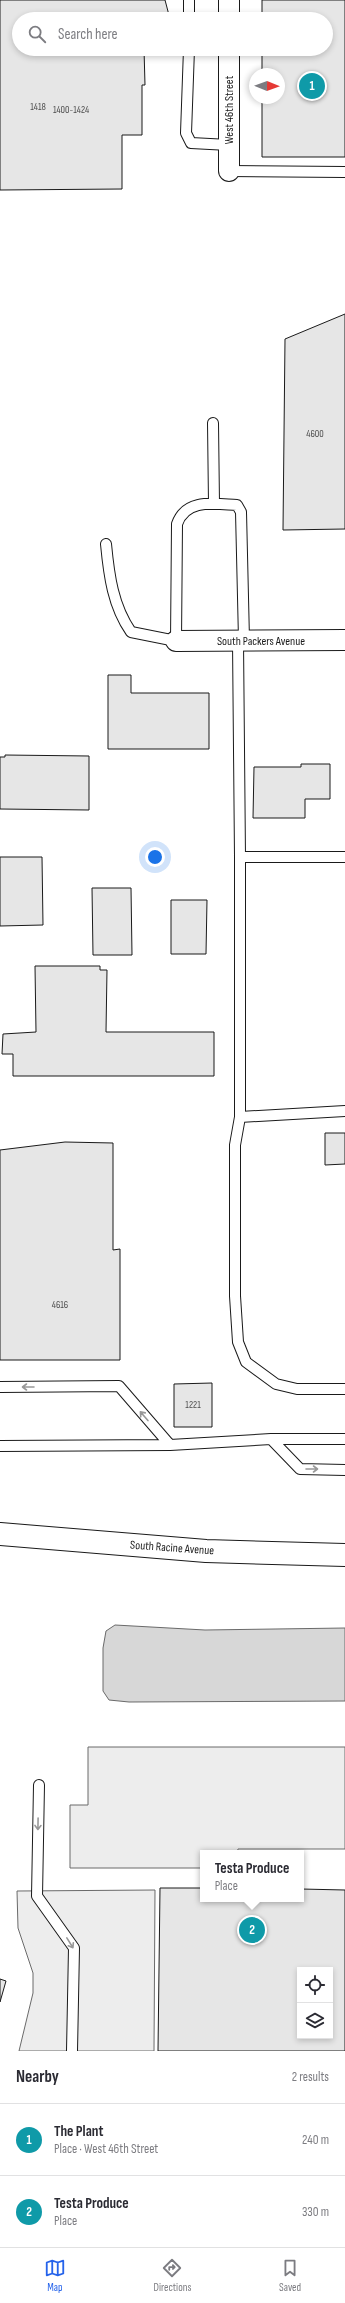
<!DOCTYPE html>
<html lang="en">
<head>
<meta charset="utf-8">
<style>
	body { margin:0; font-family:"Sofia Sans Condensed",sans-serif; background:#f2f2f3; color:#2b2b33 }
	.controls { position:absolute; right:12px; bottom:12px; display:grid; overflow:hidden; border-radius:0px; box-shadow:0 2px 6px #0003 }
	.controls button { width:36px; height:36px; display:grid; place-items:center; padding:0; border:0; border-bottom:1px solid #e1e1e2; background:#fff; color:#2b2b33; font:20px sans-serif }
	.compass { position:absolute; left:249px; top:68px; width:36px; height:36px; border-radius:50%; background:#fff; box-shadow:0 2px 6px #0003; rotate:91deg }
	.you { position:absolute; left:155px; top:857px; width:14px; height:14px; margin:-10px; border:3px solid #fff; border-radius:50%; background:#1a73e8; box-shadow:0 0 0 6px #1a73e833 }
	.badge { display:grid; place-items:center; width:26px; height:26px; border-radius:50%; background:#2563eb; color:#fff; font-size:13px; font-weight:700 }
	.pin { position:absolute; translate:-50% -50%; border:2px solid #fff; box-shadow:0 1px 4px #0006 }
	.popup { position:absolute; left:200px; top:1850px; width:104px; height:52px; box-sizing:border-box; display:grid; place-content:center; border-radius:0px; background:#fff; filter:drop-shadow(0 1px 3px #0005); font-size:13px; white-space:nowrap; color:#7c7c81 }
	.popup b { font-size:15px; color:#2b2b33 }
	.popup::after { content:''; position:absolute; left:50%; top:100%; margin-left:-8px; border:8px solid transparent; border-top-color:#fff }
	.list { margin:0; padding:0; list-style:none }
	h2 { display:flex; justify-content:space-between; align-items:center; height:52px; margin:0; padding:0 16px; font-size:17px }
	h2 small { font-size:13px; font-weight:400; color:#7c7c81 }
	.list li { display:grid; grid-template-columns:26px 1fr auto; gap:12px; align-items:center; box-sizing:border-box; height:72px; padding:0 16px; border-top:1px solid #e1e1e2 }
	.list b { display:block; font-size:15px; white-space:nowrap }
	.list p { margin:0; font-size:13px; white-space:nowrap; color:#7c7c81 }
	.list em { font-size:13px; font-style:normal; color:#7c7c81 }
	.icon { flex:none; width:22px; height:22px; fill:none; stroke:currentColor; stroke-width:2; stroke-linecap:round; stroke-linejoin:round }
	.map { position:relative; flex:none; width:345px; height:2051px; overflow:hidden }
	.search { position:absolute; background:#fff; box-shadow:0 2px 6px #0003; left:12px; right:12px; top:12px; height:44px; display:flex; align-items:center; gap:10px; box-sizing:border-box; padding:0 14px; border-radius:22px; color:#7c7c81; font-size:15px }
	.sheet { height:196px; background:#fff }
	nav { display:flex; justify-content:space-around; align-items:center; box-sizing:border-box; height:56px; border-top:1px solid #e1e1e2; background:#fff; font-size:11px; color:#7c7c81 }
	nav a { display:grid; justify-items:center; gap:2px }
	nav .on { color:#2563eb }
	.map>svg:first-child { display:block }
</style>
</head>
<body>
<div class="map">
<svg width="345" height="2051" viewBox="0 0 345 2051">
	<rect width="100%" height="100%" fill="#fff"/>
	<!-- built -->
	<path fill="#ededed" stroke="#6a6a6a" d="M88 1747H345V1849H238L237 1853H203V1868H70V1805H88Z
		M155 1890 154 2051H19L33 1993V1973L18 1928 17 1891Z"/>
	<!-- water -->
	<path fill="#d7d7d7" stroke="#6a6a6a" d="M115 1625 205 1630 345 1628V1701L129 1702 109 1700 103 1691V1648L106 1631Z"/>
	<!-- building -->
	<path fill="#e6e6e6" stroke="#1a1a1a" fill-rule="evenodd" d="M0 0H165L170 19H19V49H144L145 85H142V135H122V189L0 190Z
		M262 0H345V157H262V98H279V74H262V49H326V19H262Z
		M345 314V529L283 530 285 339Z
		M108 675H131V693H209V749H108Z
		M5 755 89 756V810L0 809V757H5Z
		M301 764H330V799H305V818H253L254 767H301Z
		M0 857H42L43 925 0 926Z
		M92 888H131L132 955H93Z
		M171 900H207L206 954H171Z
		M35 966H100V970H107L106 1032H214V1076H13V1054H2L3 1034 36 1032Z
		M325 1133H345V1164L325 1165Z
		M65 1142 113 1143V1250L120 1249V1360H0V1150Z
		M212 1383V1427H174V1384Z
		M160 1888H203V1899H301V1889L345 1890V2051H158ZM300 1970H330V2036H300Z
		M0 1979 6 1981 0 2002Z"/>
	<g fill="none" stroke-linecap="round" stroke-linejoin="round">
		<defs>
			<path id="lane" d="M189 0V19
				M189 49 186 133 191 143 229 145
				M229 171 345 172
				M213 423 214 504
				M106 544C109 576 113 606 131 632L176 641 177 524C186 498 215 504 237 505L241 512 244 640
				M238 641 240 857
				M345 1111 240 1117 235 1145V1296L238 1342 246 1362 276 1384 297 1389H345
				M240 1117V857H345
				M0 1387 119 1386 170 1445
				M271 1439 300 1469 345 1470
				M0 1446 170 1445 271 1439H345
				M39 1785 37 1896 74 1948 72 2051"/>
			<path id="street" d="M229 19V0
				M229 171V49
				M176 641 345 640"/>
			<path id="secondary" d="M0 1534 206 1551 345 1555"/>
		</defs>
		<!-- lane casing -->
		<use href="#lane" stroke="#1a1a1a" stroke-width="12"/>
		<!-- street casing -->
		<use href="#street" stroke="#1a1a1a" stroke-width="22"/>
		<!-- secondary casing -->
		<use href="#secondary" stroke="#1a1a1a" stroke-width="24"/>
		<!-- lane -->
		<use href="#lane" stroke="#fff" stroke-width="10"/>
		<!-- street -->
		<use href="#street" stroke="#fff" stroke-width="20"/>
		<!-- secondary -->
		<use href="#secondary" stroke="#fff" stroke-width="22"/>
	</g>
	<!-- one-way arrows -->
	<defs><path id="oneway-shaft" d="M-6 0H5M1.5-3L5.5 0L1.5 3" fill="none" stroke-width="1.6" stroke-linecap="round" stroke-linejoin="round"/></defs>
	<g stroke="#989898">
		<use href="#oneway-shaft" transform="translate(28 1387) rotate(180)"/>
		<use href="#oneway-shaft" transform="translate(144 1416) rotate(-131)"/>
		<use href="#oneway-shaft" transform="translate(312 1469)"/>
		<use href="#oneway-shaft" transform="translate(38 1824) rotate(91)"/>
		<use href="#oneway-shaft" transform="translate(70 1943) rotate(58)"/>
	</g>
	<g text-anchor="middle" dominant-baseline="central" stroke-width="3" stroke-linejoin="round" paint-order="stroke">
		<!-- number labels -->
		<g font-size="10" fill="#4d4d4d">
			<text x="38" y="107">1418</text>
			<text x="71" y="110">1400-1424</text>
			<text x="315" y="434">4600</text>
			<text x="60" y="1305">4616</text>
			<text x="193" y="1405">1221</text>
		</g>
		<!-- street labels -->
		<g font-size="12" fill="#1a1a1a" stroke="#fff">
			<text transform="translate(229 110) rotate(-90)">West 46th Street</text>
			<text x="261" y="641">South Packers Avenue</text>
			<text transform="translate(172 1548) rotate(4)">South Racine Avenue</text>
		</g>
	</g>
</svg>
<div class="controls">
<button><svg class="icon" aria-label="locate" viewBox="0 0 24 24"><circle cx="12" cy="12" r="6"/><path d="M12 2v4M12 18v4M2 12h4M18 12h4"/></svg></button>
<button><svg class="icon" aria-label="layers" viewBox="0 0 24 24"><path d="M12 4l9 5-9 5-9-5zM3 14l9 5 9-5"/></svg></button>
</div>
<svg class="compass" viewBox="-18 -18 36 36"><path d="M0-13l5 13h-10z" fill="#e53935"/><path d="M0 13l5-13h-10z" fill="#7c7c81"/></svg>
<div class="you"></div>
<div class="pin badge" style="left:312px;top:86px;background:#0f9aa8">1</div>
<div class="pin badge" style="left:252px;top:1930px;background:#0f9aa8">2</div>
<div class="popup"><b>Testa Produce</b>Place</div>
<div class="search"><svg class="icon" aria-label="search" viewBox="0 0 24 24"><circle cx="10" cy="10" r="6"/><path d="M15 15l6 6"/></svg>Search here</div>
</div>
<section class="sheet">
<h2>Nearby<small>2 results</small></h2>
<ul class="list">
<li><span class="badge" style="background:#0f9aa8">1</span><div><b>The Plant</b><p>Place · West 46th Street</p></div><em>240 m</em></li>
<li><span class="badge" style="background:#0f9aa8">2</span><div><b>Testa Produce</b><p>Place</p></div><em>330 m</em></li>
</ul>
</section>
<nav>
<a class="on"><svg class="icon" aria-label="map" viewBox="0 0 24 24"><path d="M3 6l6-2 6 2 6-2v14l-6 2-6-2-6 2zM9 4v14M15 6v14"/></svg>Map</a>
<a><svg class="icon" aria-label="directions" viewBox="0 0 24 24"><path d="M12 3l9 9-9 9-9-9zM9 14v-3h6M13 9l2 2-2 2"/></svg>Directions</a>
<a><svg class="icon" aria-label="saved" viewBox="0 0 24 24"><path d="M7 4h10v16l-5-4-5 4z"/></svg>Saved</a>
</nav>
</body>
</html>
